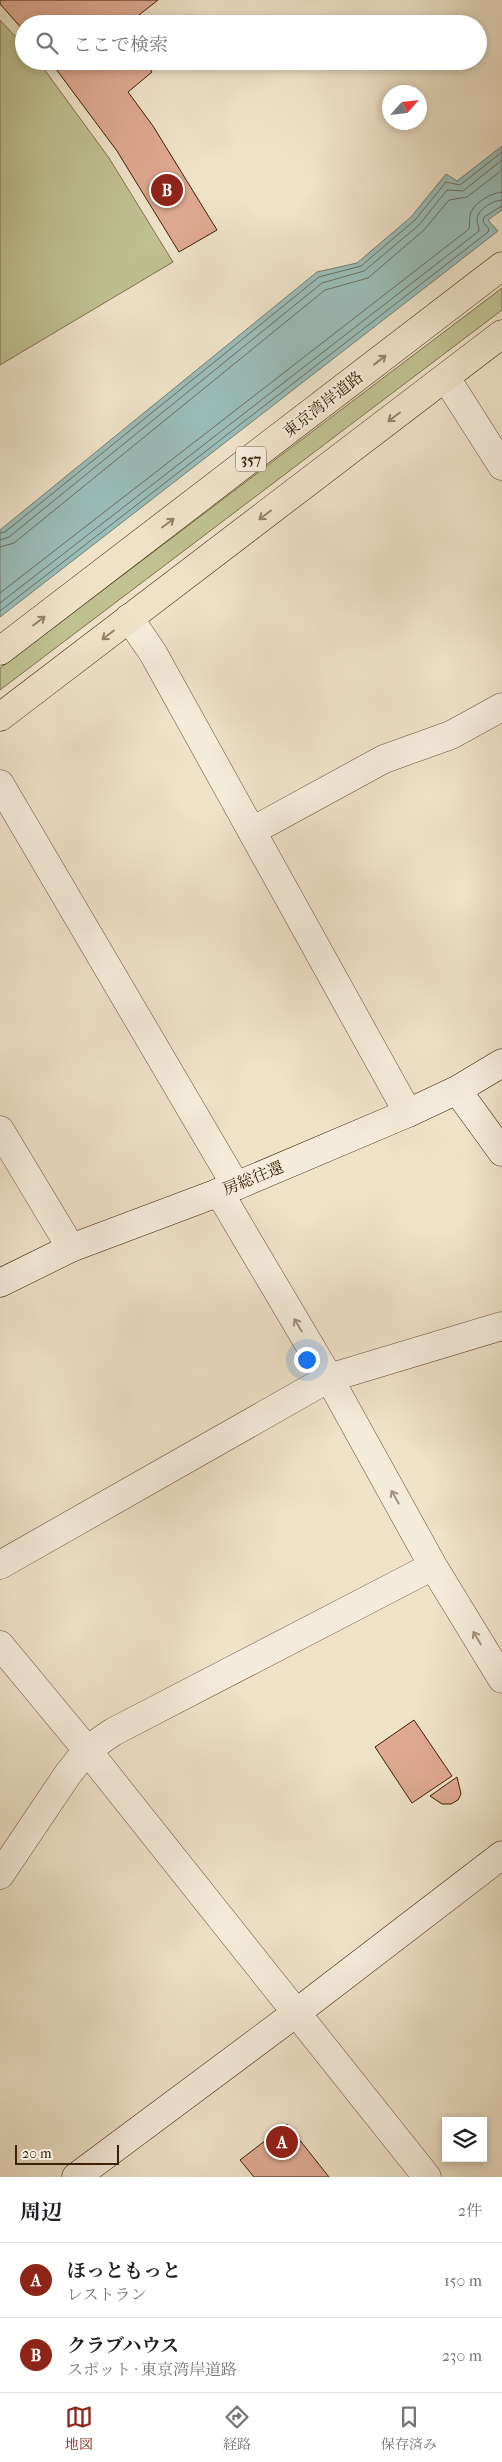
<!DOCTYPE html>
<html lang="ja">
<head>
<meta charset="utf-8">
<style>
	body { margin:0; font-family:"IM FELL French Canon","Noto Serif JP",serif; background:#f2f2f2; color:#202124 }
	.controls { position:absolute; right:15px; bottom:15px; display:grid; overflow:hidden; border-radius:0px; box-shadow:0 2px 8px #0003 }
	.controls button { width:45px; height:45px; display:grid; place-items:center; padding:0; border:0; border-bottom:1px solid #e0e0e0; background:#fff; color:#202124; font:25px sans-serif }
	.compass { position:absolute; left:382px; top:85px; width:45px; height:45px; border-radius:50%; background:#fff; box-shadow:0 2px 8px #0003; rotate:63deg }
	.scale { position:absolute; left:15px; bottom:12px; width:104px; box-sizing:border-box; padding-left:5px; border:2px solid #3c2107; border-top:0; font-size:14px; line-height:18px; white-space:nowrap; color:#3c2107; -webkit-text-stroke:4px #f4ecdb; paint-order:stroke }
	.you { position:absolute; left:306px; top:1359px; width:18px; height:18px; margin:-12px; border:4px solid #fff; border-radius:50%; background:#1a73e8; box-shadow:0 0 0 8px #1a73e833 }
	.badge { display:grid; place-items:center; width:32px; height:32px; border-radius:50%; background:#8f2418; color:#fff; font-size:16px; font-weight:700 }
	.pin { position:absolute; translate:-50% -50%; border:2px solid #fff; box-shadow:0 1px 5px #0006 }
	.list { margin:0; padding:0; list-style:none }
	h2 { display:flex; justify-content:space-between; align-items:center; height:65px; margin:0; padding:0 20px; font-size:21px }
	h2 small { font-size:16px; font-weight:400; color:#757577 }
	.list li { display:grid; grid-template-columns:32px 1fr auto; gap:15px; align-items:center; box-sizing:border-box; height:75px; padding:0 20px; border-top:1px solid #e0e0e0 }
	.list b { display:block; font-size:19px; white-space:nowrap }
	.list p { margin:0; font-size:16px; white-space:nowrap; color:#757577 }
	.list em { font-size:16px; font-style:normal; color:#757577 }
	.icon { flex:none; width:28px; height:28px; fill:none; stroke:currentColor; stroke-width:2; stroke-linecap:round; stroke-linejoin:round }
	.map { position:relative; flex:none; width:502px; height:2177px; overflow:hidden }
	.search { position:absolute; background:#fff; box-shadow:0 2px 8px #0003; left:15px; right:15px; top:15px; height:55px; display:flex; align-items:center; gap:12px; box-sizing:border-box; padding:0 18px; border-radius:28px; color:#757577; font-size:19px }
	.sheet { height:215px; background:#fff }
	nav { display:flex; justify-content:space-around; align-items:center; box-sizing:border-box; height:70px; border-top:1px solid #e0e0e0; background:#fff; font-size:14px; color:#757577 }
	nav a { display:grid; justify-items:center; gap:2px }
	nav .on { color:#8f2418 }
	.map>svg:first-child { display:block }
</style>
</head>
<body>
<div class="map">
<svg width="502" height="2177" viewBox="0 0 502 2177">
	<rect width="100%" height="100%" fill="#eee2c7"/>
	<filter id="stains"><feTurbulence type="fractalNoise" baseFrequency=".004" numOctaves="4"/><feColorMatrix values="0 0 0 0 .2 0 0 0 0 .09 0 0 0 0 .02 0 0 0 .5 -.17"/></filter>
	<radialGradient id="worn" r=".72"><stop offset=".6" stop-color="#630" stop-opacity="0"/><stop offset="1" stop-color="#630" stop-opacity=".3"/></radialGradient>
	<!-- green -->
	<path fill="#bfc191" stroke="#7e714c" d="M0 20 24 46V61H37L44 69 109 158 173 262 0 365Z
		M502 288V310L0 690V668Z"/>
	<!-- water -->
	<path fill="#9abdba" stroke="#747f72" d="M502 146V210L488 220 498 231 0 617V530L317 272 357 263 411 217 446 174 457 181Z"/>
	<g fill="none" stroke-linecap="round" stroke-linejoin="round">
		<!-- shore -->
		<path stroke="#6b6f60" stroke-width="1" d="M0 533 5 532 319 277 361 266 415 220 446 182 460 185 502 152
			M0 540 9 537 322 283 364 271 419 225 447 190 463 191 502 160
			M0 547 14 543 325 290 368 278 424 230 449 200 467 197 502 170
			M0 593 469 229C470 224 469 218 471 212 476 202 491 193 502 192
			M0 603 479 231C479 227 477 224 477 219 478 209 493 200 502 200
			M0 611 488 232 489 229 483 222 484 217 502 206"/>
	</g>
	<!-- building -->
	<path fill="#dea990" stroke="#3c2107" d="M0 0H158L139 15 146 24H24V31L0 4Z
		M50 61H144L152 72 128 92 153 126 217 230 179 252 117 151Z
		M414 1720 452 1776 412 1803 375 1747Z
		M457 1777 461 1794 458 1800 451 1804H442L430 1796Z
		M287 2124 329 2177H254L240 2160Z"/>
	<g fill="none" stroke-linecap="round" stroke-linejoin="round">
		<defs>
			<path id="street" d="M446 378 502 466
				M129 618 153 653 408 1113
				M0 784 236 1186
				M252 831 384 759 451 735 502 707
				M0 1130 71 1248
				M219 1192 329 1378 433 1566 502 1679
				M0 1565 329 1378 502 1326
				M0 1645 87 1750 427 2177
				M0 1875 68 1774 87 1750 113 1732 433 1566"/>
			<path id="secondary" d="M457 1090 502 1152
				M0 1283 71 1248 236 1186 408 1113 457 1090 502 1063
				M76 2177 296 2013 502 1855"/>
			<path id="highway" d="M0 651 502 266
				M0 717 502 334"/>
		</defs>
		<!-- street casing -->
		<use href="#street" stroke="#685137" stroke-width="29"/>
		<!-- secondary casing -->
		<use href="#secondary" stroke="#3c2107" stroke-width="29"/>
		<!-- highway casing -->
		<use href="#highway" stroke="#3c2107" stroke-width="29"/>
		<!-- street -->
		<use href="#street" stroke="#f4ecdb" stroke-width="28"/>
		<!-- secondary -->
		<use href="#secondary" stroke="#f4ecdb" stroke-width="28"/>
		<!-- highway -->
		<use href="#highway" stroke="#eee2c7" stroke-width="28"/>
	</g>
	<!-- one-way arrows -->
	<defs><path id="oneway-shaft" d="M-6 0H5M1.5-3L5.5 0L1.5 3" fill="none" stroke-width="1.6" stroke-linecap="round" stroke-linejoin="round" transform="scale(1.25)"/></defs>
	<g stroke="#958267">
		<use href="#oneway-shaft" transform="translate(380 360) rotate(-38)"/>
		<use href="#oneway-shaft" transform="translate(394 417) rotate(143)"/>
		<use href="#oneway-shaft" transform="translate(265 515) rotate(143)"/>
		<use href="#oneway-shaft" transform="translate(168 523) rotate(-37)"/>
		<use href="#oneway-shaft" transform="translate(39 621) rotate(-37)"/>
		<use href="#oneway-shaft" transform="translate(108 635) rotate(143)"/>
	</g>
	<g stroke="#a1917c">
		<use href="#oneway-shaft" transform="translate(298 1325) rotate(-121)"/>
		<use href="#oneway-shaft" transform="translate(395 1497) rotate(-119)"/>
		<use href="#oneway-shaft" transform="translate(477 1638) rotate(-121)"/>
	</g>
	<g text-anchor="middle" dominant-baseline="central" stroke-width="4.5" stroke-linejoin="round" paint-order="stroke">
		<!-- shield labels -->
		<rect fill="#f4ecdb" stroke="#735e47" stroke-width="1" x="236" y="446.5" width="30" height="25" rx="4"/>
		<g font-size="15" font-weight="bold" fill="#3c2107">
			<text x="251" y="459">357</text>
		</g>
		<!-- street labels -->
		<g font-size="16" fill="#3c2107" stroke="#f4ecdb">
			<text transform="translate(323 404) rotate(-38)">東京湾岸道路</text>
			<text transform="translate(253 1178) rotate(-22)">房総往還</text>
		</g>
	</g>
	<rect width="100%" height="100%" filter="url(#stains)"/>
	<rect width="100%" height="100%" fill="url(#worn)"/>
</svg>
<div class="controls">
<button><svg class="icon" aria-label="layers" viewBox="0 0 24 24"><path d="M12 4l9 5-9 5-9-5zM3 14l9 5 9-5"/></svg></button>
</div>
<svg class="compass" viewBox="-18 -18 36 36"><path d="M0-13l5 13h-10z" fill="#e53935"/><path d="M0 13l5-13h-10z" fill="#757577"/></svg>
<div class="scale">20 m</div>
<div class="you"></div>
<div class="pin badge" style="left:282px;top:2142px">A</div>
<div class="pin badge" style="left:167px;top:190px">B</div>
<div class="search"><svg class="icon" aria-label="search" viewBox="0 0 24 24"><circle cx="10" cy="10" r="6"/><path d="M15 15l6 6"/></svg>ここで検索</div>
</div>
<section class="sheet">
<h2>周辺<small>2件</small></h2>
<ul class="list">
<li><span class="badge">A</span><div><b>ほっともっと</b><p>レストラン</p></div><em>150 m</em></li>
<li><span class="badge">B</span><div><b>クラブハウス</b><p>スポット · 東京湾岸道路</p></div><em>230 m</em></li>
</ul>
</section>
<nav>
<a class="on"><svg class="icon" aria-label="map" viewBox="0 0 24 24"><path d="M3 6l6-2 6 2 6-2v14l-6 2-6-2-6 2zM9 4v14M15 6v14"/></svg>地図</a>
<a><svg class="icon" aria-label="directions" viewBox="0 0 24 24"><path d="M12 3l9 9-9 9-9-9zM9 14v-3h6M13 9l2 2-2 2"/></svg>経路</a>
<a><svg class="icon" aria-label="saved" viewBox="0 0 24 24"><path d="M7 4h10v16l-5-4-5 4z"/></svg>保存済み</a>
</nav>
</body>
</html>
